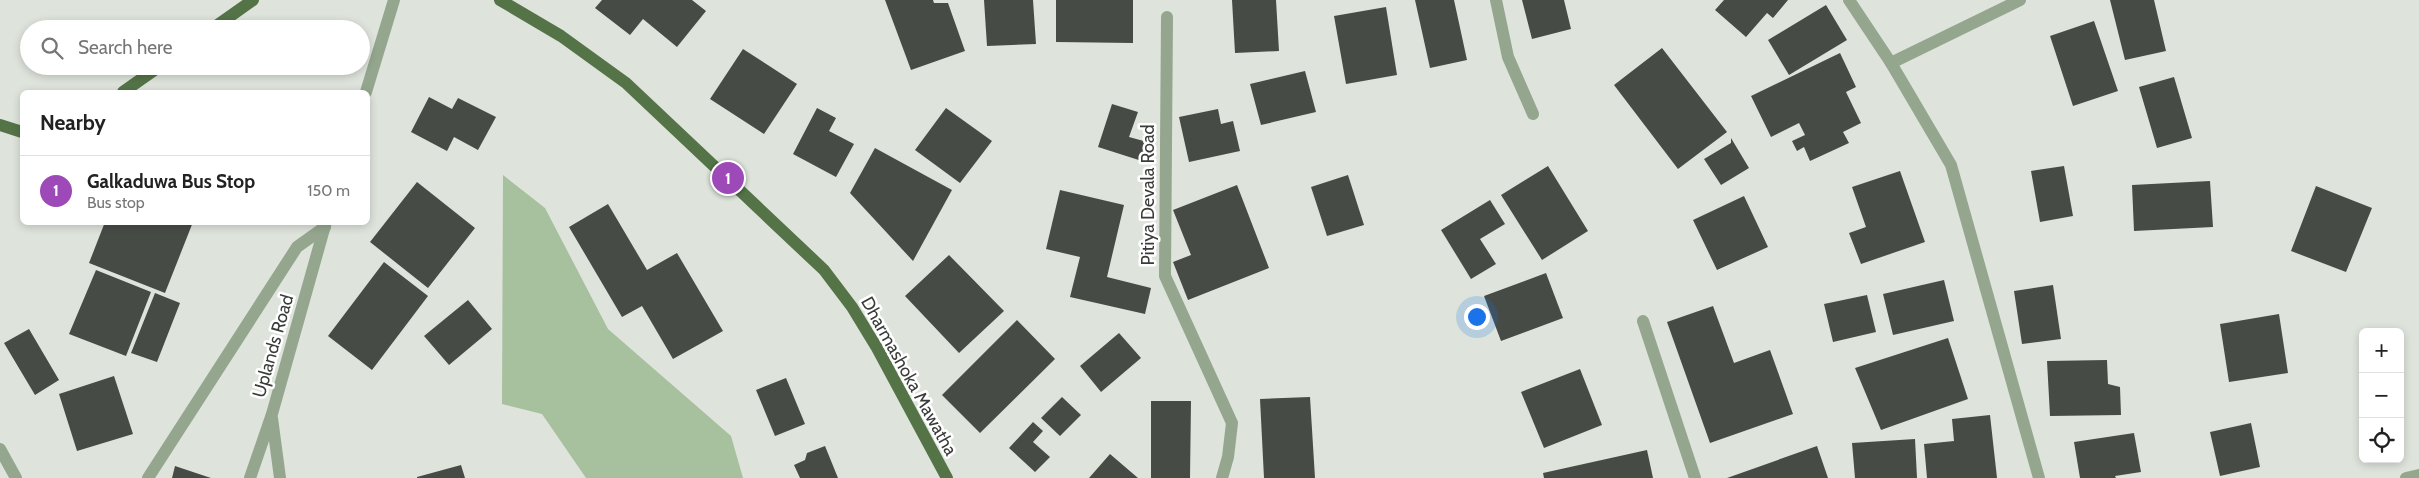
<!DOCTYPE html>
<html lang="en">
<head>
<meta charset="utf-8">
<style>
	body { margin:0; font-family:Cabin,sans-serif; background:#f2f2f2; color:#222 }
	.controls { position:absolute; right:15px; bottom:15px; display:grid; overflow:hidden; border-radius:8px; box-shadow:0 2px 8px #0003 }
	.controls button { width:45px; height:45px; display:grid; place-items:center; padding:0; border:0; border-bottom:1px solid #e0e0e0; background:#fff; color:#222; font:25px sans-serif }
	.you { position:absolute; left:1476px; top:316px; width:18px; height:18px; margin:-12px; border:4px solid #fff; border-radius:50%; background:#1a73e8; box-shadow:0 0 0 8px #1a73e833 }
	.badge { display:grid; place-items:center; width:32px; height:32px; border-radius:50%; background:#9d49b8; color:#fff; font-size:16px; font-weight:700 }
	.pin { position:absolute; translate:-50% -50%; border:2px solid #fff; box-shadow:0 1px 5px #0006 }
	.list { margin:0; padding:0; list-style:none }
	h2 { display:flex; justify-content:space-between; align-items:center; height:65px; margin:0; padding:0 20px; font-size:21px }
	h2 small { font-size:16px; font-weight:400; color:#767676 }
	.list li { display:grid; grid-template-columns:32px 1fr auto; gap:15px; align-items:center; box-sizing:border-box; height:70px; padding:0 20px; border-top:1px solid #e0e0e0 }
	.list b { display:block; font-size:19px; white-space:nowrap }
	.list p { margin:0; font-size:16px; white-space:nowrap; color:#767676 }
	.list em { font-size:16px; font-style:normal; color:#767676 }
	.icon { flex:none; width:28px; height:28px; fill:none; stroke:currentColor; stroke-width:2; stroke-linecap:round; stroke-linejoin:round }
	.map { position:relative; flex:none; width:2419px; height:478px; overflow:hidden }
	.search { position:absolute; background:#fff; box-shadow:0 2px 8px #0003; left:20px; top:20px; width:350px; height:55px; display:flex; align-items:center; gap:12px; box-sizing:border-box; padding:0 18px; border-radius:28px; color:#767676; font-size:19px }
	.panel { position:absolute; background:#fff; box-shadow:0 2px 8px #0003; left:20px; top:90px; width:350px; height:135px; border-radius:8px }
	.map>svg:first-child { display:block }
</style>
</head>
<body>
<div class="map">
<svg width="2419" height="478" viewBox="0 0 2419 478">
	<rect width="100%" height="100%" fill="#dee4dc"/>
	<!-- green -->
	<path fill="#a7c09e" d="M503 175 545 208 608 329 731 436 743 478H586L542 414 502 404Z"/>
	<!-- building -->
	<path fill="#474b45" d="M602 0H692L706 11 677 47 643 19 630 35 595 8Z
		M885 0H933L934 3H948L965 51 911 70Z
		M984 0H1033L1036 44 987 46Z
		M1056 0H1133V43L1056 42Z
		M1232 0H1276L1279 51 1235 53Z
		M1415 0H1454L1467 60 1430 68Z
		M1522 0H1564L1571 29 1532 39Z
		M1724 0H1788L1773 18 1767 13 1746 37 1715 10Z
		M2110 0H2154L2166 51 2125 60Z
		M1826 5 1847 40 1789 75 1768 40Z
		M1386 7 1397 75 1346 84 1334 16Z
		M2094 21 2118 91 2073 106 2050 36Z
		M1662 48 1727 132 1678 169 1614 85Z
		M743 49 797 84 764 134 710 99Z
		M1840 53 1856 87 1846 92 1861 123 1843 132 1849 143 1810 161 1804 147 1797 151 1792 141 1805 135 1799 123 1771 137 1751 96Z
		M1305 71 1316 112 1261 125 1250 84Z
		M2174 77 2192 138 2157 148 2139 87Z
		M429 97 452 109 458 98 496 117 478 150 454 137 447 151 411 132Z
		M1112 104 1138 112 1129 137 1151 143 1145 162 1098 147Z
		M817 108 836 118 829 131 854 144 836 177 793 154Z
		M946 108 992 141 960 183 915 150Z
		M1218 109 1221 124 1233 121 1240 151 1189 162 1179 117Z
		M1731 138 1749 168 1721 185 1704 159 1731 143Z
		M875 148 952 190 913 261 850 193Z
		M1548 166 1588 231 1542 260 1501 195Z
		M2064 166 2073 216 2040 222 2031 171Z
		M1900 171 1925 242 1861 264 1849 233 1866 227 1852 187Z
		M1348 175 1364 225 1327 236 1311 187Z
		M2210 181 2213 227 2134 231 2132 185Z
		M417 182 475 228 428 288 370 242Z
		M1237 185 1269 268 1188 300 1173 262 1191 255 1173 210Z
		M2316 186 2372 208 2346 272 2291 251Z
		M1060 190 1124 205 1107 277 1151 288 1145 314 1070 297 1080 257 1046 249Z
		M1744 196 1768 247 1717 270 1693 220Z
		M1490 200 1505 224 1480 239 1496 264 1471 279 1441 230Z
		M608 204 647 270 677 253 723 331 673 359 642 306 622 317 569 227Z
		M105 222H193L165 293 89 263Z
		M949 255 1004 311 959 353 905 296Z
		M384 262 428 296 372 370 328 336Z
		M96 270 151 292 126 356 69 334Z
		M1546 273 1563 318 1501 341 1484 296Z
		M1944 280 1954 321 1893 335 1883 294Z
		M2053 285 2061 339 2022 344 2014 291Z
		M155 293 180 303 157 362 131 353Z
		M1867 295 1876 332 1833 342 1824 304Z
		M468 300 492 329 449 365 424 336Z
		M1713 306 1734 363 1770 350 1793 414 1710 443 1667 322Z
		M2279 314 2288 373 2229 382 2220 324Z
		M1017 320 1055 359 980 433 942 395Z
		M29 329 59 380 35 395 4 343Z
		M1119 333 1141 358 1101 392 1080 366Z
		M1948 338 1968 399 1881 430 1855 368Z
		M2107 360 2108 384 2120 387 2121 415 2050 416 2047 361Z
		M1580 369 1602 425 1544 448 1521 392Z
		M114 376 133 434 77 451 59 394Z
		M786 378 805 424 775 436 756 390Z
		M1062 397 1081 415 1060 436 1041 418Z
		M1310 397 1315 478H1264L1260 399Z
		M1151 401H1191L1190 478H1151Z
		M1990 415 1997 478H1927L1924 444 1954 441 1952 419Z
		M1033 422 1043 431 1033 442 1050 457 1035 472 1009 448Z
		M2251 423 2260 467 2220 476 2210 432Z
		M2134 433 2141 472 2115 476 2116 478H2080L2074 442Z
		M1915 439 1917 478H1855L1852 443Z
		M825 446 838 478H800L794 465 805 460 807 453Z
		M1817 446 1828 478H1727Z
		M1647 450 1653 478H1544L1543 473Z
		M1110 454 1138 478H1089Z
		M461 465 465 478H417V477Z
		M175 466 211 478H172Z"/>
	<g fill="none" stroke-linecap="round" stroke-linejoin="round">
		<!-- service -->
		<path stroke="#95a68e" stroke-width="12" d="M1891 63 2020 0
			M0 449 16 478
			M148 478 297 247 325 227"/>
		<!-- minor -->
		<path stroke="#95a68e" stroke-width="12" d="M1496 0 1508 57 1533 114
			M1849 0 1891 63 1951 165 2039 478
			M1167 17 1165 276 1232 423 1228 457 1222 478
			M366 92 394 0
			M1643 321 1695 478
			M272 418 280 478
			M250 478 272 414 326 222
			M2406 478 2419 475"/>
		<!-- primary -->
		<path stroke="#547448" stroke-width="12" d="M500 0 561 36 626 83 824 270 852 307 877 348 947 478
			M212 29 253 0
			M123 92 160 66
			M0 125 22 132"/>
	</g>
	<g text-anchor="middle" dominant-baseline="central" stroke-width="5" stroke-linejoin="round" paint-order="stroke">
		<!-- street labels -->
		<g font-size="18" fill="#393c39" stroke="#fff">
			<text transform="translate(1148 195) rotate(-90)">Pitiya Devala Road</text>
			<text transform="translate(273 346) rotate(-74)">Uplands Road</text>
			<text transform="translate(909 376) rotate(61)">Dharmashoka Mawatha</text>
		</g>
	</g>
</svg>
<div class="controls">
<button>+</button>
<button>−</button>
<button><svg class="icon" aria-label="locate" viewBox="0 0 24 24"><circle cx="12" cy="12" r="6"/><path d="M12 2v4M12 18v4M2 12h4M18 12h4"/></svg></button>
</div>
<div class="you"></div>
<div class="pin badge" style="left:728px;top:178px">1</div>
<div class="search"><svg class="icon" aria-label="search" viewBox="0 0 24 24"><circle cx="10" cy="10" r="6"/><path d="M15 15l6 6"/></svg>Search here</div>
<section class="panel">
<h2>Nearby<small></small></h2>
<ul class="list">
<li><span class="badge">1</span><div><b>Galkaduwa Bus Stop</b><p>Bus stop</p></div><em>150 m</em></li>
</ul>
</section>
</div>
</body>
</html>
